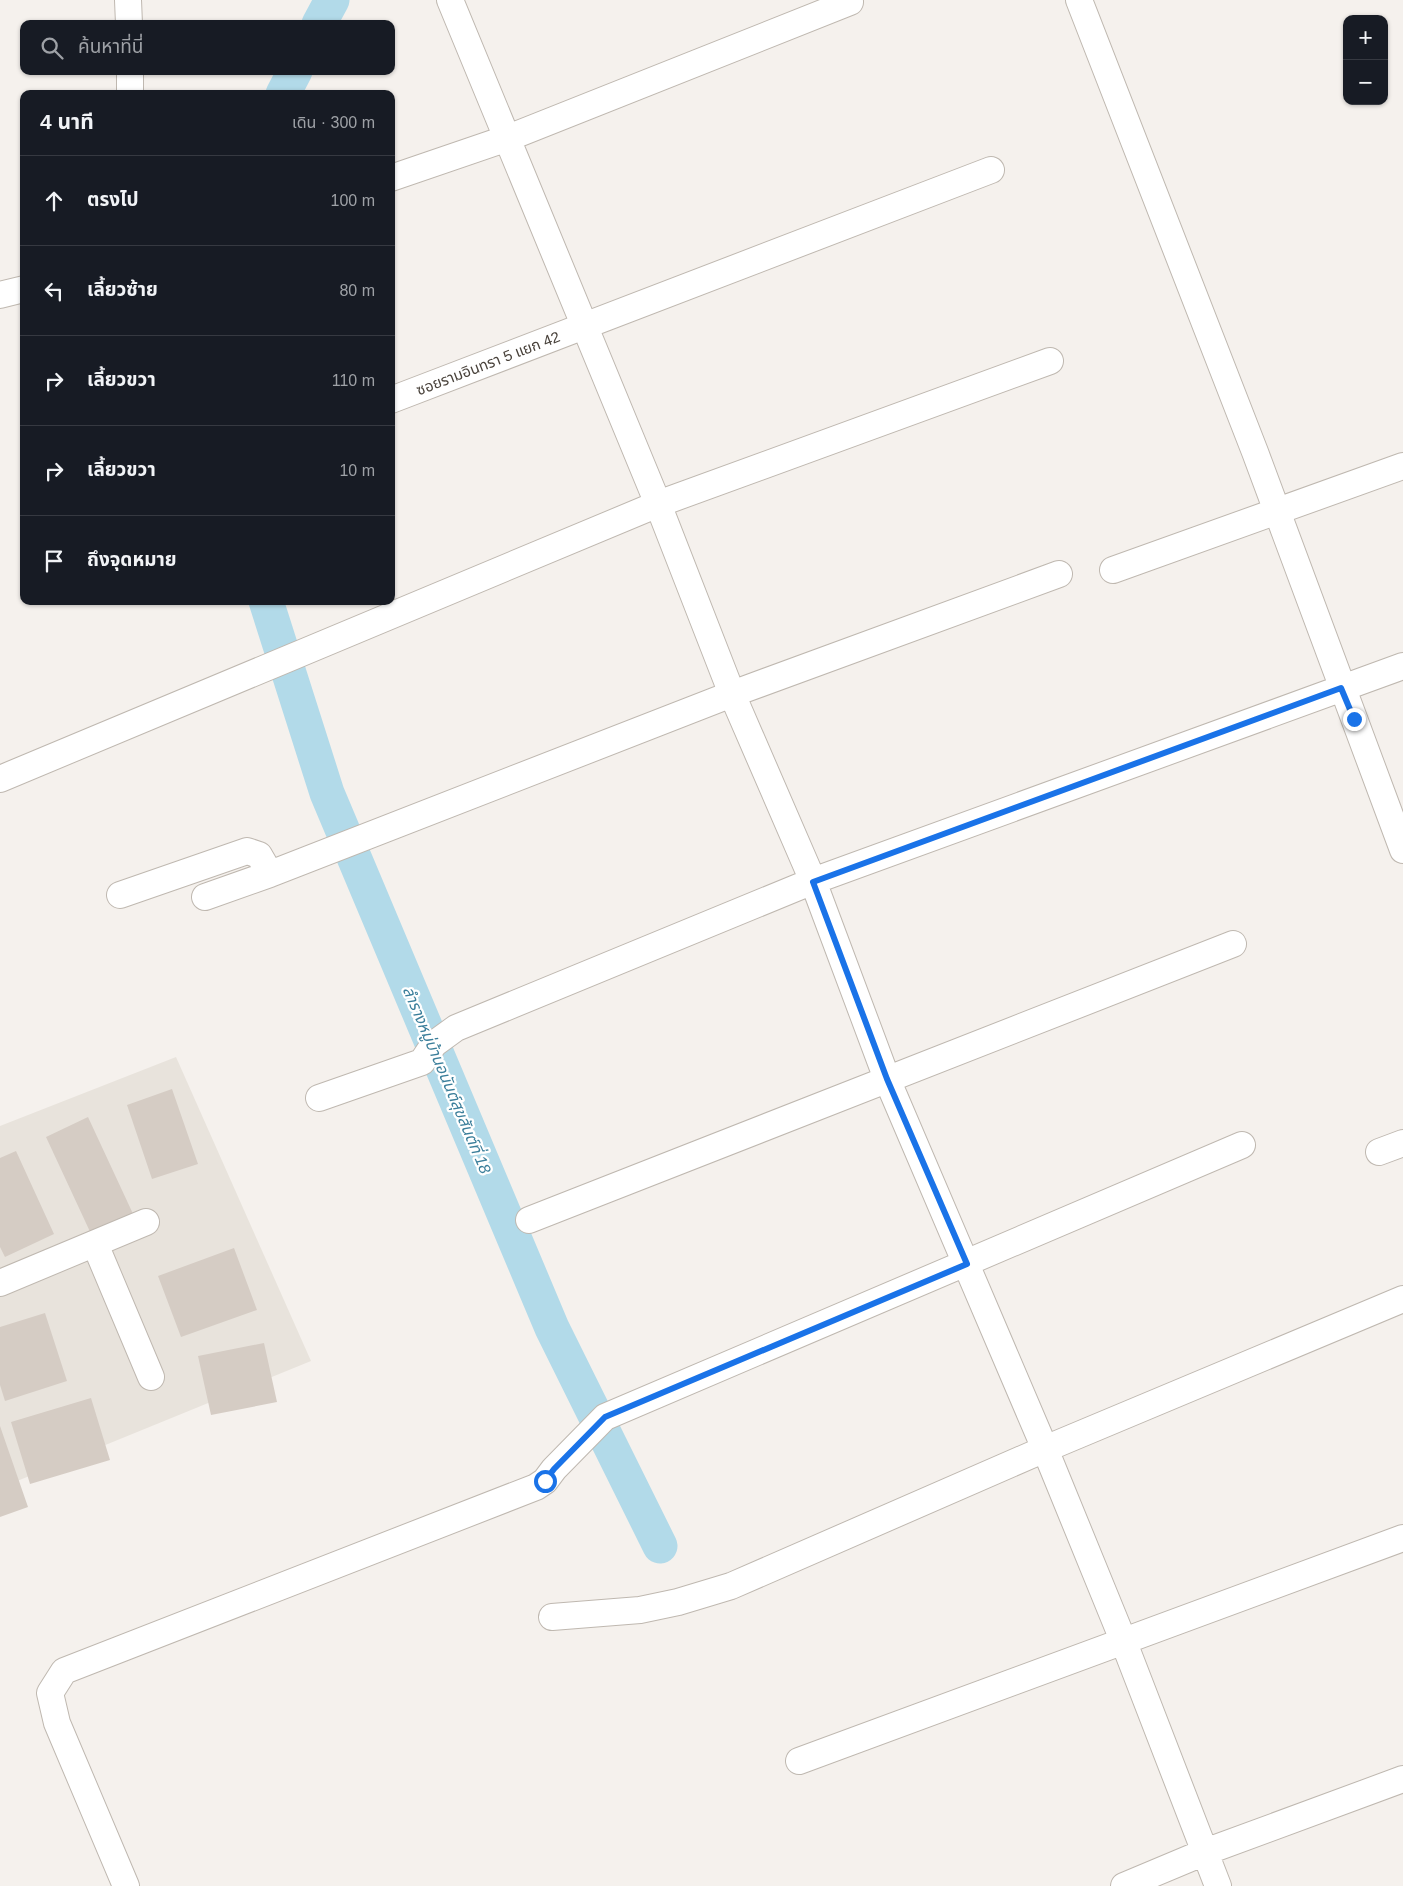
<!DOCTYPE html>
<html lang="th">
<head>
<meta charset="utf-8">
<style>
	body { margin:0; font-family:Helvetica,"Noto Sans Thai",sans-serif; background:#20242c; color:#f1f3f6 }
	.controls { position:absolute; right:15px; top:15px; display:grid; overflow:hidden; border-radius:10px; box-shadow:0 1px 4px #0004 }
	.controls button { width:45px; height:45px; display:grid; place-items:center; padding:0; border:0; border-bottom:1px solid #363941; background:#171b24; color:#f1f3f6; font:25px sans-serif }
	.stop { position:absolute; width:15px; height:15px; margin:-11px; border:4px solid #1a73e8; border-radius:50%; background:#fff }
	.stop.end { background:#1a73e8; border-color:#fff; box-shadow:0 1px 5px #0008 }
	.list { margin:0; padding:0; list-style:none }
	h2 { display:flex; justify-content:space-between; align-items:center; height:65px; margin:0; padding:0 20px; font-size:21px }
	h2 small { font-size:16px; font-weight:400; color:#9ea1a6 }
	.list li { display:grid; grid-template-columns:32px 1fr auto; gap:15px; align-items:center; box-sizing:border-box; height:90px; padding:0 20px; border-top:1px solid #363941 }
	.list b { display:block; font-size:19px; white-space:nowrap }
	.list em { font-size:16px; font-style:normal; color:#9ea1a6 }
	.icon { flex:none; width:28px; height:28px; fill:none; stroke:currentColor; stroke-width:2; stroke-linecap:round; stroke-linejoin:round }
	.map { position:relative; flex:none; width:1403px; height:1886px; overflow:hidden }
	.search { position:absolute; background:#171b24; box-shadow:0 1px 4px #0004; left:20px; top:20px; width:375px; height:55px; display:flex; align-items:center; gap:12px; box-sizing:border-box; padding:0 18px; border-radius:10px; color:#9ea1a6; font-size:19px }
	.panel { position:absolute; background:#171b24; box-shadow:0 1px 4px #0004; left:20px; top:90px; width:375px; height:515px; border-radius:10px }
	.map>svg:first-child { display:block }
</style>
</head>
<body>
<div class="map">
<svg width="1403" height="1886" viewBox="0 0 1403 1886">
	<rect width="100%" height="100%" fill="#f5f1ed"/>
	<!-- residential -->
	<path fill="#e8e3dc" d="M176 1057 311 1361 0 1488V1126Z"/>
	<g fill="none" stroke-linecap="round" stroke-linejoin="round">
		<!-- canal -->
		<path stroke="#b2dae9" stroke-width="35" d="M319 24 332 0
			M283 94 295 71
			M266 601 327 793 552 1328 660 1546"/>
	</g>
	<!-- building -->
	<path fill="#d5ccc4" d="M172 1089 198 1164 152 1179 127 1105Z
		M88 1117 134 1216 92 1236 46 1137Z
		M16 1151 54 1234 5 1257 0 1247V1158Z
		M234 1248 257 1310 181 1337 158 1276Z
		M45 1313 67 1381 5 1401 0 1385V1327Z
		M264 1343 277 1402 211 1415 198 1356Z
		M91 1398 110 1460 30 1484 11 1422Z
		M0 1426 28 1507 0 1517Z"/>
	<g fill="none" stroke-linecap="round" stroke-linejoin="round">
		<defs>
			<path id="minor" d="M128 0 129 24
				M450 0 658 504 732 694 813 881 887 1079 1045 1449 1123 1640 1218 1886
				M1079 0 1255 452 1403 850
				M130 71V94
				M391 178 508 138 850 2
				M0 295 24 289
				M391 400 991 170
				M1113 570 1403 466
				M0 779 658 504 1050 361
				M120 895 247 851 259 855 270 874
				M205 897 270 874 732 694 1059 574
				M319 1098 422 1062 434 1044 456 1028 813 881 1403 666
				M1379 1152 1403 1143
				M529 1220 1233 944
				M95 1244 151 1377
				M0 1283 146 1222
				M552 1617 640 1610 678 1602 731 1586 1045 1449 1403 1299
				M799 1761 1403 1538
				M126 1886 57 1723 50 1693 64 1671 536 1487 545 1481 554 1469 605 1417 1242 1145
				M1124 1886 1205 1852 1403 1779"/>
		</defs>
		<!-- minor casing -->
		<use href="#minor" stroke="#bfb8b0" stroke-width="28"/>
		<!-- minor -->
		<use href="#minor" stroke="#fff" stroke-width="26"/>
	</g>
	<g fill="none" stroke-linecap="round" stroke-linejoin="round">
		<!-- route -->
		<path stroke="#1a73e8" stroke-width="6" d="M545 1481 554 1469 605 1417 967 1264 887 1079 813 882 1341 688 1354 719"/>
	</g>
	<g text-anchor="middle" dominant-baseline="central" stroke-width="4.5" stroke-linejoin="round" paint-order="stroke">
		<!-- street labels -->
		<g font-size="15" fill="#49423b" stroke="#fff">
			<text transform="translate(488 363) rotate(-21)">ซอยรามอินทรา 5 แยก 42</text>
		</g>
		<!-- water labels -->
		<g font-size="16" font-style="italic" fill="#3a7e9a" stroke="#fff">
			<text transform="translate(447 1080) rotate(67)">ลำรางหมู่บ้านอนันต์สุขสันต์ที่ 18</text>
		</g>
	</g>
</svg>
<div class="controls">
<button>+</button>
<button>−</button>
</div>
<div class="stop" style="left:545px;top:1481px"></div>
<div class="stop end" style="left:1354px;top:719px"></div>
<div class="search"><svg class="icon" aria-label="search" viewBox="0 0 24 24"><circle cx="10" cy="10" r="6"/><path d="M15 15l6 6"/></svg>ค้นหาที่นี่</div>
<section class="panel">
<h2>4 นาที<small>เดิน · 300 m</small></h2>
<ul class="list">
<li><svg class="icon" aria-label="ahead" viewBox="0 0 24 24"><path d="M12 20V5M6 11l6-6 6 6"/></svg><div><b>ตรงไป</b></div><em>100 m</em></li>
<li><svg class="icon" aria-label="left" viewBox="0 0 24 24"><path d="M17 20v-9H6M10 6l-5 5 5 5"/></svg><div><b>เลี้ยวซ้าย</b></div><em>80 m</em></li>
<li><svg class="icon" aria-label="right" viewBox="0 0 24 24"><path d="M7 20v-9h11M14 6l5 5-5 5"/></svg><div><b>เลี้ยวขวา</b></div><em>110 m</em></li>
<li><svg class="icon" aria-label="right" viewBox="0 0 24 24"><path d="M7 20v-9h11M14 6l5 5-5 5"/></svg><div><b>เลี้ยวขวา</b></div><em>10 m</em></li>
<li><svg class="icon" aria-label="arrive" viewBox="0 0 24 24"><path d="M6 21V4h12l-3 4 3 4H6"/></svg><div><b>ถึงจุดหมาย</b></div></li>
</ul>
</section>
</div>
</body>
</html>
